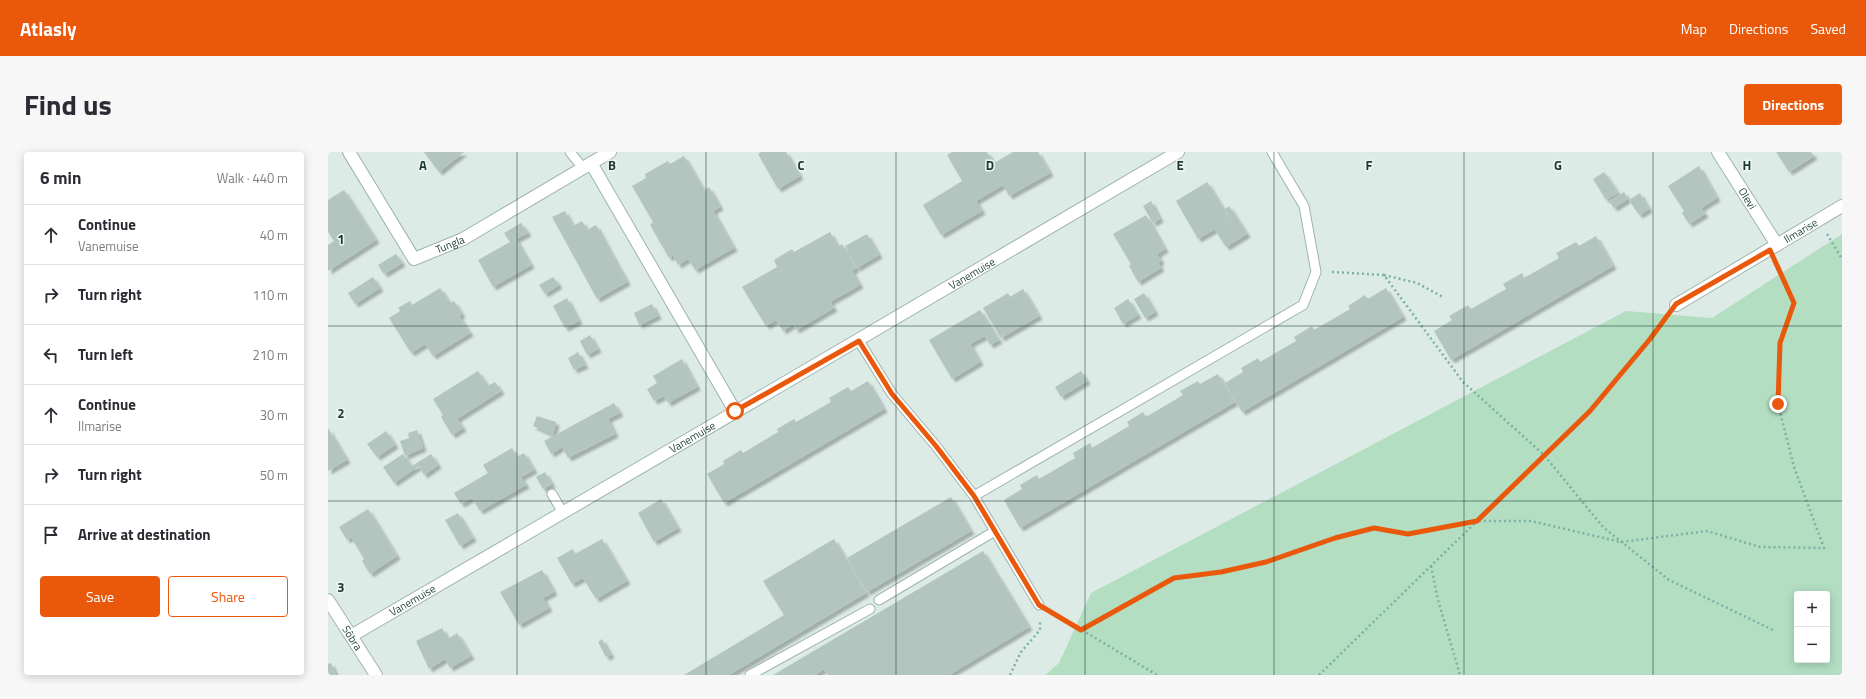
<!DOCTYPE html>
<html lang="en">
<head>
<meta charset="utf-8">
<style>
	body { margin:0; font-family:"Titillium Web",sans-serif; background:#f7f7f7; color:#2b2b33 }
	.controls { position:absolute; right:12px; bottom:12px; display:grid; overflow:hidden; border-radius:4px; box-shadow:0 2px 10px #0003 }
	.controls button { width:36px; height:36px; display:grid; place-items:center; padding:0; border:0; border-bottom:1px solid #e1e1e2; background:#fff; color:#2b2b33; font:20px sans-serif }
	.stop { position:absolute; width:12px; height:12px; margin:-9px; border:3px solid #ea580c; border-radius:50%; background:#fff }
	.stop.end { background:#ea580c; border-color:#fff; box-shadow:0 1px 4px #0008 }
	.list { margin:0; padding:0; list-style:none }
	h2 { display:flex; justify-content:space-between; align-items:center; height:52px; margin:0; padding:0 16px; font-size:17px }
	h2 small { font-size:13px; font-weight:400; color:#7c7c81 }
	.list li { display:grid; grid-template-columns:26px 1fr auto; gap:12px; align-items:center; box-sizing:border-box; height:60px; padding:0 16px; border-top:1px solid #e1e1e2 }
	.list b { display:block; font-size:15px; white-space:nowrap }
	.list p { margin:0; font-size:13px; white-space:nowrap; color:#7c7c81 }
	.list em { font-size:13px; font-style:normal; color:#7c7c81 }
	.actions { display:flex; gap:8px; padding:12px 16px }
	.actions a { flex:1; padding:9px 0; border:1px solid #ea580c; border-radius:4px; text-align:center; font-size:14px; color:#ea580c }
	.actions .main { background:#ea580c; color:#fff }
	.icon { flex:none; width:22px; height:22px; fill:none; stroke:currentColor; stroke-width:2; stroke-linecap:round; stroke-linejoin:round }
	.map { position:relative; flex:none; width:1514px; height:523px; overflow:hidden; border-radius:4px }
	header { display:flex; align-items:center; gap:24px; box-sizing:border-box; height:56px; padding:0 20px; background:#ea580c; color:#fff }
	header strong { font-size:19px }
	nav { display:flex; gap:22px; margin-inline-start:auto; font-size:14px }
	.intro { display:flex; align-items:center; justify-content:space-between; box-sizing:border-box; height:96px; padding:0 24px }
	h1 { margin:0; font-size:28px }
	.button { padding:10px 18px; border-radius:4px; background:#ea580c; color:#fff; font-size:14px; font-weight:700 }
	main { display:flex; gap:24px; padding:0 24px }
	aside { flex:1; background:#fff; border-radius:4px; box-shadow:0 2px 10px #0003 }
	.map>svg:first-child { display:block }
</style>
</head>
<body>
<header>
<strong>Atlasly</strong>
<nav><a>Map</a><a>Directions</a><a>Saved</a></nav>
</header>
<div class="intro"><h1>Find us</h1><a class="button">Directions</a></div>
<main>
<aside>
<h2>6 min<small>Walk · 440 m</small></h2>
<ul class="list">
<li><svg class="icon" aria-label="ahead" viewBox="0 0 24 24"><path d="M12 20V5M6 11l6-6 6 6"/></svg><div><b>Continue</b><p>Vanemuise</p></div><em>40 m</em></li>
<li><svg class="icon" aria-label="right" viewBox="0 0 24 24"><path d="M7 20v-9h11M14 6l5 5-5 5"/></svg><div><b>Turn right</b></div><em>110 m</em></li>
<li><svg class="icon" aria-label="left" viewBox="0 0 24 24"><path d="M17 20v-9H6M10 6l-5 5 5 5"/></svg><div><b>Turn left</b></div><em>210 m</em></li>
<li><svg class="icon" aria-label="ahead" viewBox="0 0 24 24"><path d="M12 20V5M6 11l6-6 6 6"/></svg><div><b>Continue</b><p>Ilmarise</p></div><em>30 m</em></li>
<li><svg class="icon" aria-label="right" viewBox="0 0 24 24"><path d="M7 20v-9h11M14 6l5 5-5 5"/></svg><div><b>Turn right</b></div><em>50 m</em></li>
<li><svg class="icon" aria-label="arrive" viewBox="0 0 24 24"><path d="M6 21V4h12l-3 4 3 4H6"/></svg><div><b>Arrive at destination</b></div></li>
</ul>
<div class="actions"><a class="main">Save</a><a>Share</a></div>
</aside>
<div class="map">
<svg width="1514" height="523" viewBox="0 0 1514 523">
	<defs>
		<filter id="shadow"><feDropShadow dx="3.5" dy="3.5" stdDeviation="1" flood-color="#0004"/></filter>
	</defs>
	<rect width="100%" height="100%" fill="#ddebe6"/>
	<!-- green -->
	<path fill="#b3dec2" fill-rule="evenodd" d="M1514 82V523H717L731 511 763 441 1298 159 1384 166ZM1469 442H1499V508H1469Z"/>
	<!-- building -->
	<path fill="#b2c6bf" filter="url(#shadow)" d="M96 0H136L111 20Z
		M433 0H458L472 24 450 37 430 2Z
		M624 0H659L666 11 685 0H710L722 21 681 44 675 33 648 49 654 59 613 83 595 53 634 29 619 3Z
		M1448 0H1483L1486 4 1461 20Z
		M356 4 376 39 381 35 392 55 385 59 406 96 367 118 360 107 350 113 345 103 341 106 322 73 325 70 304 34 318 26 317 22 340 9 342 12Z
		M1371 14 1389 46 1373 56 1377 62 1361 72 1354 61 1356 59 1340 34Z
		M1276 20 1290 41 1278 48 1265 27Z
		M879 30 902 68 870 87 848 49Z
		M16 38 48 88 0 119V93L6 89 0 80V48Z
		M1296 40 1300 47 1286 56 1281 49Z
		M1312 41 1321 57 1311 63 1301 48Z
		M823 49 832 67 825 71 815 54Z
		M901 54 919 82 898 95 887 78 903 68 897 57Z
		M237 59 245 74 254 69 259 78 268 73 299 130 269 147 224 65Z
		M818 63 837 97 829 102 833 109 830 111 833 116 810 130 801 114 803 112 785 82Z
		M193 71 200 81 188 87 203 113 165 135 150 108 182 90 176 81Z
		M502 80 510 95 514 92 516 95 528 116 524 119 532 133 502 150 506 156 468 178 465 172 455 179 448 168 438 174 414 135 449 115 446 108 464 97 466 100Z
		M539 82 551 103 529 116 517 94Z
		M1268 84 1285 114 1123 208 1106 179 1124 168 1121 164 1140 153 1143 157 1178 137 1175 132 1194 121 1196 126 1231 106 1228 101 1248 90 1251 94Z
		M68 102 74 111 56 122 50 113Z
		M45 125 52 136 27 152 20 141Z
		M225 125 231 133 217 142 211 133Z
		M112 136 122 151 126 149 134 162 131 164 142 181 105 204 97 192 83 201 61 166 72 159 70 156 82 149 84 153Z
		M1058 136 1075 165 914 260 897 231 915 220 913 216 930 206 932 210 968 189 966 185 984 174 986 178 1022 157 1020 154 1037 143 1040 147Z
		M695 137 711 164 673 186 655 156 680 141 682 145Z
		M816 141 827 160 817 166 806 147Z
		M239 146 251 169 237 176 225 154Z
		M800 147 810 163 795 172 786 156Z
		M324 152 330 164 311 173 306 161Z
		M652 158 671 188 662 193 657 184 642 192 652 210 624 227 601 188Z
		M262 183 270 197 259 203 252 189Z
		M250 200 257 213 246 218 240 206Z
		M354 207 369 235 340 251 336 244 326 249 319 237 329 231 325 224Z
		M150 219 160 234 167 230 173 239 129 267 135 276 124 283 113 265 115 263 105 247Z
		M753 219 759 229 733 245 727 235Z
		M890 222 907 250 692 376 676 348 694 337 692 333 709 323 711 327 747 306 745 301 762 291 764 296 801 274 799 270 815 260 818 265 855 243 852 239 870 229 872 232Z
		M540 229 556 257 396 351 379 322 396 312 395 309 413 298 415 301 450 280 449 277 466 267 468 270 503 250 501 246 520 235 523 239Z
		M286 251 292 261 280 267 287 282 240 306 234 295 223 302 216 289Z
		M209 264 228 270 225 283 205 274Z
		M0 276 19 308 0 319Z
		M89 278 95 296 77 304 72 289 81 286 80 281Z
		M58 279 67 293 49 305 39 292Z
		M184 296 189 305 196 301 206 318 193 325 198 333 152 359 144 346 133 352 126 341 160 321 155 313Z
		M75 302 84 314 103 302 110 313 96 323 91 314 66 331 55 315Z
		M217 320 224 332 215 337 208 325Z
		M623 345 643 379 539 440 519 406Z
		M333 347 350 376 326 390 310 361Z
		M40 357 69 404 42 422 34 409 36 407 23 385 19 388 11 375Z
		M130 361 145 386 132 394 117 368Z
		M274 387 299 429 268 447 255 426 244 432 229 406 245 397 247 402Z
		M506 387 538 441 401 523H356L456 463 435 429Z
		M655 399 701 475 621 523H500L496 517 487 523H445Z
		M214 418 226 440 215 446 221 456 191 473 172 440Z
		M114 476 120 487 129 481 143 504 122 516 117 507 101 517 88 489Z
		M274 487 283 503 278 505 270 490Z
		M3 511 8 523H0V512Z"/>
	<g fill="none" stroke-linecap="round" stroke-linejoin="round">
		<defs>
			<path id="lane" d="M242 0 255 16
				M531 189 564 242 608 294 646 344
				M224 342 235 361
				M551 448 667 379
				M711 453 646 344 975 153 988 120 976 54 944 0
				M422 523 542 457"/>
			<g id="street">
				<path id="s1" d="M21 0 86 107 135 87 282 0"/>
				<path id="s2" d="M1390 0 1449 93"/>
				<path d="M263 11 407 259"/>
				<path id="s3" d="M1348 153 1514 54"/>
				<path id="s4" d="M0 448 48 523"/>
				<path id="s5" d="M23 484C299 323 575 163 850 0"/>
			</g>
		</defs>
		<!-- lane casing -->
		<use href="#lane" stroke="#a0b3ad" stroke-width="11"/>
		<!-- street casing -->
		<use href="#street" stroke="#a0b3ad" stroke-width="14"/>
		<!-- path -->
		<path stroke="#7ab1a4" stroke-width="2.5" stroke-dasharray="2 3" stroke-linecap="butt" d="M1499 82 1514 107
			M1004 120 1056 123 1135 230 1216 303 1275 375 1341 428 1445 478
			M1056 123 1089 131 1115 145
			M1103 414 1110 448 1132 523
			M724 460 829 523
			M753 478 846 426 893 420 938 410 1007 386 1046 376 1080 382 1149 369H1203L1293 390 1379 379 1432 395 1496 396 1466 315 1450 252 1452 191 1466 151 1449 113
			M682 523 693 500 712 478V469
			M991 523 1262 259 1322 187 1337 167"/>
		<!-- lane -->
		<use href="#lane" stroke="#fff" stroke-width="9"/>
		<!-- street -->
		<use href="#street" stroke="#fff" stroke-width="12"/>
	</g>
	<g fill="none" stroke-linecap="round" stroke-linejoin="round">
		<!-- route -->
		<path stroke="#ea580c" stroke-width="5" d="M407 259 531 189 564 242 608 294 646 344 711 453 753 478 846 426 893 420 938 410 1007 386 1046 376 1080 382 1149 369 1262 259 1322 187 1348 152 1442 98 1466 151 1452 191 1450 252"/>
	</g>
	<!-- grid -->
	<path fill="none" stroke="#1d3b35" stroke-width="1" stroke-opacity="0.55" d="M189 0V523M378 0V523M568 0V523M757 0V523M946 0V523M1136 0V523M1325 0V523M0 174H1514M0 349H1514"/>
	<g text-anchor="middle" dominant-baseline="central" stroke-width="3" stroke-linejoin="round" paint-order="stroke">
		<!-- street labels -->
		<g font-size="11" fill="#1d3b35" stroke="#eef7f3">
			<text stroke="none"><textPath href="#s2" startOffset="55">Olevi</textPath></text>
			<text stroke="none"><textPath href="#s3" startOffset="145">Ilmarise</textPath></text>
			<text stroke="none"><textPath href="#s1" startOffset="164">Tungla</textPath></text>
			<text stroke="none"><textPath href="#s5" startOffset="719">Vanemuise</textPath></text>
			<text stroke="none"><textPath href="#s5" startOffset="395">Vanemuise</textPath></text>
			<text stroke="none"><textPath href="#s5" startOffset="71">Vanemuise</textPath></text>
			<text stroke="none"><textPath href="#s4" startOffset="45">Sõbra</textPath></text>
		</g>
	</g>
	<g font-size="13" text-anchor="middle" font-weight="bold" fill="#1d3b35" stroke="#eef7f3" stroke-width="3" stroke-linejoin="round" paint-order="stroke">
		<text x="95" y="18">A</text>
		<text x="284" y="18">B</text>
		<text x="473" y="18">C</text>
		<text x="662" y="18">D</text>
		<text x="852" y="18">E</text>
		<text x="1041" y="18">F</text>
		<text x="1230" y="18">G</text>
		<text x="1419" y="18">H</text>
		<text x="13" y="92">1</text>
		<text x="13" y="266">2</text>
		<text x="13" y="440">3</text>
	</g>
</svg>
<div class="controls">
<button>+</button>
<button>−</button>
</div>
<div class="stop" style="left:407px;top:259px"></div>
<div class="stop end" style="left:1450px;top:252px"></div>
</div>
</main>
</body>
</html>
